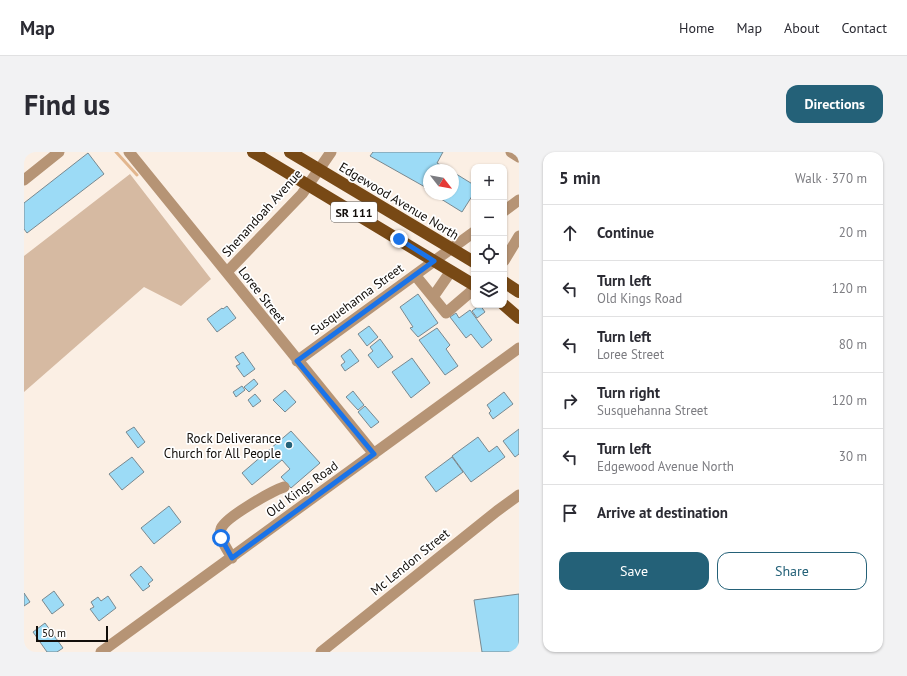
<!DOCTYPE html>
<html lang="en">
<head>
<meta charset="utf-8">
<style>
	body { margin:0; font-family:"PT Sans",sans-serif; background:#f2f2f3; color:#2b2b33 }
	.controls { position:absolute; right:12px; top:12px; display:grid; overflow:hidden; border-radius:8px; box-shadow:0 1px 3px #0004 }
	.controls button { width:36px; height:36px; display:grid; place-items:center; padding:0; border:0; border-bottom:1px solid #e1e1e2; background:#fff; color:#2b2b33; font:20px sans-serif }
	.compass { position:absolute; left:399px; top:12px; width:36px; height:36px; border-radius:50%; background:#fff; box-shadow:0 1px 3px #0004; rotate:121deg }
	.scale { position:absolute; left:12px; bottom:10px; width:72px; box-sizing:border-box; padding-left:4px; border:2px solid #120e0a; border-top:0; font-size:11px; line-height:14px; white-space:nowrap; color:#120e0a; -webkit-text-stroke:3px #fff; paint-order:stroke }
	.stop { position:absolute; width:12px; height:12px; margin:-9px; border:3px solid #1a73e8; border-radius:50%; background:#fff }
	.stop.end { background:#1a73e8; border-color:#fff; box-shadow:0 1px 4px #0008 }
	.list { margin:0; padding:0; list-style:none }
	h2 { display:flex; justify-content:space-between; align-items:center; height:52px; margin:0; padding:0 16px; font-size:17px }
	h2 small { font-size:13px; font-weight:400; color:#7c7c81 }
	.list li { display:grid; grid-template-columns:26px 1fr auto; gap:12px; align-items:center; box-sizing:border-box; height:56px; padding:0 16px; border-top:1px solid #e1e1e2 }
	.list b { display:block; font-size:15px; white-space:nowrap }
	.list p { margin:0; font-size:13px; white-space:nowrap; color:#7c7c81 }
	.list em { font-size:13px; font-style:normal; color:#7c7c81 }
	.actions { display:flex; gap:8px; padding:12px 16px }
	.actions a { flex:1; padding:9px 0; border:1px solid #246178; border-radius:12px; text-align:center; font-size:14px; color:#246178 }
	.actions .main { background:#246178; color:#fff }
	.icon { flex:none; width:22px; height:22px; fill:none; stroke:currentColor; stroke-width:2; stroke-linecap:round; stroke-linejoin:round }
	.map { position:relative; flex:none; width:495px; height:500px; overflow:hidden; border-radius:12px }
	header { display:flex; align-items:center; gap:24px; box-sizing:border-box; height:56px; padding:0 20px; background:#fff; border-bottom:1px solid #e1e1e2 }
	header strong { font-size:19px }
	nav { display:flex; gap:22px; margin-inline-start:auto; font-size:14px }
	.intro { display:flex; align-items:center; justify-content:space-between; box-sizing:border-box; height:96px; padding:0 24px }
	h1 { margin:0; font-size:28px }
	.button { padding:10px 18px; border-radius:12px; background:#246178; color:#fff; font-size:14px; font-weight:700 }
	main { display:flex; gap:24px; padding:0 24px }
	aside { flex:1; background:#fff; border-radius:12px; box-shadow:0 1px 3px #0004 }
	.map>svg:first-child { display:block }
</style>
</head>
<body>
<header>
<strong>Map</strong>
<nav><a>Home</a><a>Map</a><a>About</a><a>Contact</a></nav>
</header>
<div class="intro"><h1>Find us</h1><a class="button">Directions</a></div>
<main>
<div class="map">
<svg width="495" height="500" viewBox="0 0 495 500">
	<rect width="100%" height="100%" fill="#fbefe4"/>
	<!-- green -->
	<path fill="#d6baa2" d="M106 22 187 127 157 154 120 135 0 240V104Z"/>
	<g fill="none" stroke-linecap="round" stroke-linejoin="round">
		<!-- stream -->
		<path stroke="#e2b68e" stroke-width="3" d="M92 0 113 23"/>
	</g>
	<!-- building -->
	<path fill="#9cdbf6" stroke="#79888f" d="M349 0H419L413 11 425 18H405V39L401 37V35L346 4Z
		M64 1 80 22 3 81 0 77V51Z
		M429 20 450 33V41L438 60 409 42H429Z
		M394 142 414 171 394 185 386 176 389 175 376 155Z
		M456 153 461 160 453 166 448 159Z
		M203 154 212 166 193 180 183 167 198 156 199 157Z
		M446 158 468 188 458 196 447 182 442 186 426 165 432 161 435 166Z
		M345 174 354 185 343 194 334 182Z
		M413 176 426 193 422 197 434 214 421 223 395 188Z
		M356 187 369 205 354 216 344 203 349 199 346 195Z
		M326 197 335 209 321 219 317 213 321 210 317 204Z
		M219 200 231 217 220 225 212 214 216 212 211 205Z
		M388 206 406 231 387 246 368 220Z
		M230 227 234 232 225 240 220 235Z
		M218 234 221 238 212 245 209 240Z
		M261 238 272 250 261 260 249 248Z
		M329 239 340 253 334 258 322 245Z
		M480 240 489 252 469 267 465 261 467 259 463 253Z
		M231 242 237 249 229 255 224 248Z
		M341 254 355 270 347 276 334 260Z
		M110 275 121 290 114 296 102 280Z
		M495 277V302L491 305 479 289Z
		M267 279 296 311 267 336 257 325 266 317 258 308 228 333 218 321Z
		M454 285 465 300 473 294 481 305 447 330 428 304Z
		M108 305 120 320 98 338 85 322Z
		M428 305 439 320 412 340 401 325Z
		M145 354 157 370 130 392 117 376Z
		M117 414 129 428 124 432 126 434 119 439 106 423Z
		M30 439 40 453 28 462 18 448Z
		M0 441 6 450 0 454Z
		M495 442V500H458L450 448Z
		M84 444 92 456 75 469 66 457 70 455 67 450 74 445 77 449Z
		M21 471 39 496 33 500H23L9 480Z"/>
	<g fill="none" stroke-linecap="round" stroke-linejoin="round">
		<!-- minor -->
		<path stroke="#b69475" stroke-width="11" d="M105 0 350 302
			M487 0 495 5
			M0 28 35 0
			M480 59 495 48
			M480 109 495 84
			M203 120 278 42 307 0
			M391 123 422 161 450 137
			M409 145 427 119
			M273 209 450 80
			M208 406C204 398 194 386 197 377 200 366 248 339 260 335
			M77 500 495 196
			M297 500 473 359 495 343"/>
		<!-- major -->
		<path stroke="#784915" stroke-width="12" d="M229 0 450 133
			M266 0 450 110
			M480 130 495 140
			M480 153 495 166"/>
	</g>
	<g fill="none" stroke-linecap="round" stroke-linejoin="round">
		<!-- route -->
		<path stroke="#1a73e8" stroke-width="5" d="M197 386 208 406 350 302 273 209 410 109 375 87"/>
	</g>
	<!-- markers -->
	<circle fill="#246178" stroke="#fff" stroke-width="1.5" cx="265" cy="293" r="4"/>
	<g text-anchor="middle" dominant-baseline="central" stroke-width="3.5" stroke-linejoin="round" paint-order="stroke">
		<!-- shield labels -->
		<rect fill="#fff" stroke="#595654" stroke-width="1" x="307" y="50" width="46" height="20" rx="3"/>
		<g font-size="12" font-weight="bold" fill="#120e0a">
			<text x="330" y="60">SR 111</text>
		</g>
		<!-- street labels -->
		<g font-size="13" fill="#120e0a" stroke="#fff">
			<text transform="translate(375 49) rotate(31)">Edgewood Avenue North</text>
			<text transform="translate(238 61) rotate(-48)">Shenandoah Avenue</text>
			<text transform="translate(238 143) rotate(52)">Loree Street</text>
			<text transform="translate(333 147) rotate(-36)">Susquehanna Street</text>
			<text transform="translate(278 337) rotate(-36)">Old Kings Road</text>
			<text transform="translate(386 410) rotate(-39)">Mc Lendon Street</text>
		</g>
		<!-- poi labels -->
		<g font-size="13" fill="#120e0a" stroke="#fff" text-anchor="end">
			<text x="257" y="286">Rock Deliverance<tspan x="257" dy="15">Church for All People</tspan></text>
		</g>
	</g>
</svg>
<div class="controls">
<button>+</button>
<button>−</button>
<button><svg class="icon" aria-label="locate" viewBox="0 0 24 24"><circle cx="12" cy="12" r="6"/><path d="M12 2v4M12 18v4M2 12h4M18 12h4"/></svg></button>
<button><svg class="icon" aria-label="layers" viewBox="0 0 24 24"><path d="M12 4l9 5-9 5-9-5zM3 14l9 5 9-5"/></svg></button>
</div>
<svg class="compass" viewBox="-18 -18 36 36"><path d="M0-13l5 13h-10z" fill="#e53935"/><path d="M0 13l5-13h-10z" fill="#7c7c81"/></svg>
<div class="scale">50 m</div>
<div class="stop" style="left:197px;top:386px"></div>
<div class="stop end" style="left:375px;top:87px"></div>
</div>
<aside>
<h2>5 min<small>Walk · 370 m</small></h2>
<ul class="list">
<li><svg class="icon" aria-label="ahead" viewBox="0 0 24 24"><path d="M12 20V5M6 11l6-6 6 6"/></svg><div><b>Continue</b></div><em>20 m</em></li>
<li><svg class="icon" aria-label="left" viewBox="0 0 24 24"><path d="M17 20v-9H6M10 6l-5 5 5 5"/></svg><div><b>Turn left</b><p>Old Kings Road</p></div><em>120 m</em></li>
<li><svg class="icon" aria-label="left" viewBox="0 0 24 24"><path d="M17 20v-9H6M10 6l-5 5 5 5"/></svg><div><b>Turn left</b><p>Loree Street</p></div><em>80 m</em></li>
<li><svg class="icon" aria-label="right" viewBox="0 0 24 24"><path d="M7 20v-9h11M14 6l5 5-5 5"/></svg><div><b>Turn right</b><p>Susquehanna Street</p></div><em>120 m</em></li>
<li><svg class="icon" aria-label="left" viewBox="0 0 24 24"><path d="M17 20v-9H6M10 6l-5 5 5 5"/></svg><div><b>Turn left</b><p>Edgewood Avenue North</p></div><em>30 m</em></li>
<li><svg class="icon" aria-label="arrive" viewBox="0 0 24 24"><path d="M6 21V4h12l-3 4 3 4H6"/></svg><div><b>Arrive at destination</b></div></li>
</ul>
<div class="actions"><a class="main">Save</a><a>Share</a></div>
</aside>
</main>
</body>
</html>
